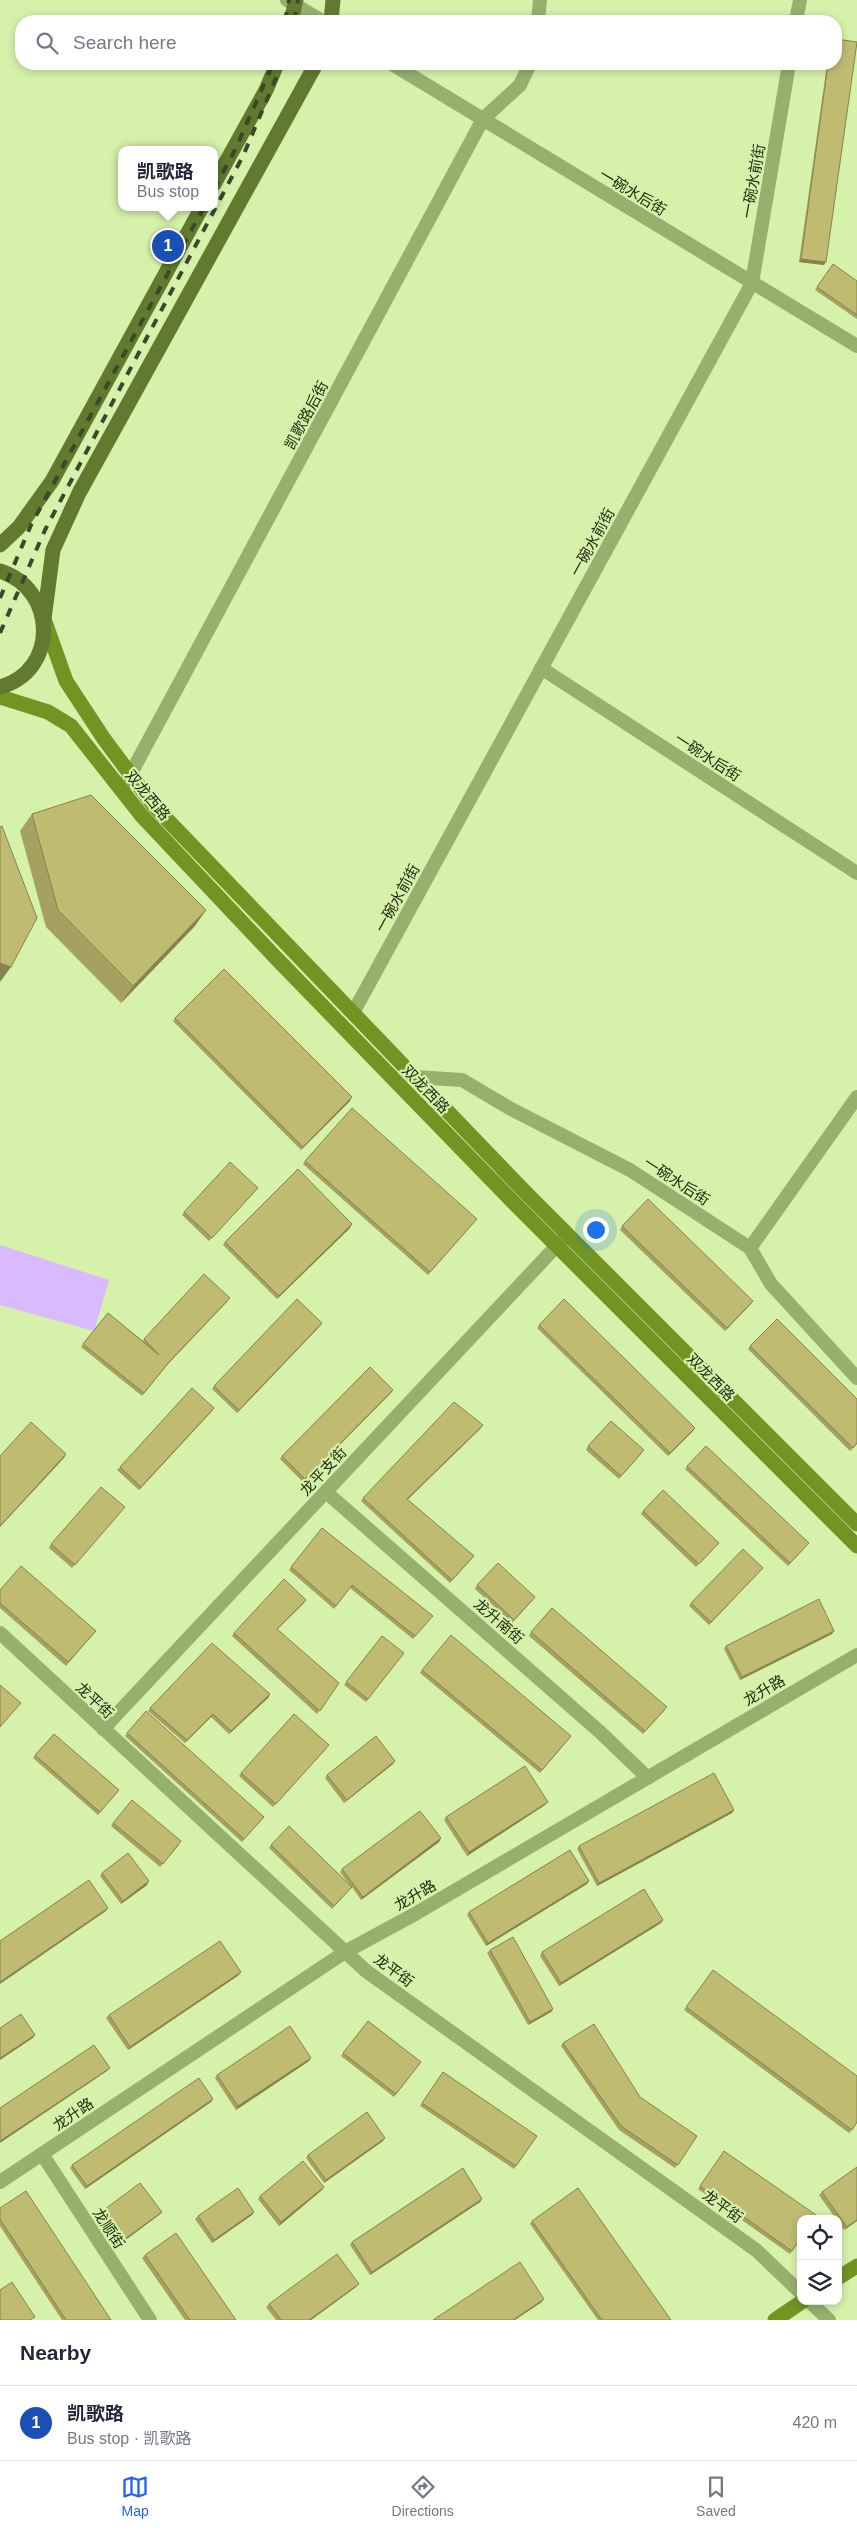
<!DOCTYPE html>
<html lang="en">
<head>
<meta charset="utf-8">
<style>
	body { margin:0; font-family:Arial,"Noto Sans SC",sans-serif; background:#f2f2f3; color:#1f2937 }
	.controls { position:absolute; right:15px; bottom:15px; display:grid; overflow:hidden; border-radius:10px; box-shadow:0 2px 8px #0003 }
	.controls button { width:45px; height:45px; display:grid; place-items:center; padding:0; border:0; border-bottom:1px solid #e0e1e3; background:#fff; color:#1f2937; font:25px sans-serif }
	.you { position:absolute; left:595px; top:1229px; width:18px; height:18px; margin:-12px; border:4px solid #fff; border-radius:50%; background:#1a73e8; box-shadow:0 0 0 8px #1a73e833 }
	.badge { display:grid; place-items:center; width:32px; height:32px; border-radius:50%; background:#2563eb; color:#fff; font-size:16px; font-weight:700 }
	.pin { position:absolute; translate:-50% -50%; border:2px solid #fff; box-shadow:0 1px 5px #0006 }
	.popup { position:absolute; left:118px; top:146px; width:100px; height:65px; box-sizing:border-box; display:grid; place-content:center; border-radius:10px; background:#fff; filter:drop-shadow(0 1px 4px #0005); font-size:16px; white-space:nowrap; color:#747a83 }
	.popup b { font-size:19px; color:#1f2937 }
	.popup::after { content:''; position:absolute; left:50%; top:100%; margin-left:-10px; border:10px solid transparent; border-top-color:#fff }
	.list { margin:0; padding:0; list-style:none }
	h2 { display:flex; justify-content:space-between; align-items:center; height:65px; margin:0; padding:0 20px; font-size:21px }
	h2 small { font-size:16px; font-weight:400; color:#747a83 }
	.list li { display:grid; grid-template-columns:32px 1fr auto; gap:15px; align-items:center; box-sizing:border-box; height:75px; padding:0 20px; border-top:1px solid #e0e1e3 }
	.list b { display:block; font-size:19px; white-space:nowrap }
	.list p { margin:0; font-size:16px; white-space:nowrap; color:#747a83 }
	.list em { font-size:16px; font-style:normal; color:#747a83 }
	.icon { flex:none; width:28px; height:28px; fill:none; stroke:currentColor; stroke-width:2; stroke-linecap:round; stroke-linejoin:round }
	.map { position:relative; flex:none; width:857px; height:2320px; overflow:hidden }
	.search { position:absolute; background:#fff; box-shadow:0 2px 8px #0003; left:15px; right:15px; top:15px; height:55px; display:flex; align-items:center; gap:12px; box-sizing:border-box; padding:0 18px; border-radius:20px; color:#747a83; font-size:19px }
	.sheet { height:140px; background:#fff }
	nav { display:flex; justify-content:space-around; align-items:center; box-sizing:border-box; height:70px; border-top:1px solid #e0e1e3; background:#fff; font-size:14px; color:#747a83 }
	nav a { display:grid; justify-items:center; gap:2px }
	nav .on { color:#2563eb }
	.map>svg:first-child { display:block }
</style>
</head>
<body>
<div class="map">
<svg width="857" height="2320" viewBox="0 0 857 2320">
	<rect width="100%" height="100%" fill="#d5f1aa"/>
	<!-- green -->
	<path fill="#dabaff" d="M0 1245 109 1280 94 1331 0 1305Z"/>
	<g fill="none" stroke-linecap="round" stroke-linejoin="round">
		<!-- street -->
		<path stroke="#96b06e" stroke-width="14" d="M287 0 322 21
			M538 21 540 0
			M796 21 800 0
			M392 64 857 346
			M541 668 857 873
			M122 790 483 119 520 85 530 64
			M353 1013 752 283 789 64
			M415 1077 462 1080 511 1109 630 1170 750 1248 771 1284 857 1378
			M750 1248 857 1097
			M326 1492 600 1732 648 1778
			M0 1633 366 1971 756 2250 801 2293
			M103 1729 564 1238
			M42 2154 150 2320
			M0 2182 345 1952 415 1914 857 1655
			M809 2301 829 2320"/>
		<!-- secondary -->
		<path stroke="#719423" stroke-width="15" d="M44 619 66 681 104 739 154 806 525 1192 857 1524
			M0 697 48 712 71 726 142 816 276 958 514 1203 857 1546
			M838 2278 857 2266
			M775 2320 803 2301"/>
		<!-- primary -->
		<path stroke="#617a2f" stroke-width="15" d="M291 21 296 0
			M331 21 333 0
			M214 184 266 90 277 64
			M0 545 19 527 52 481 202 207
			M0 571C57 589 59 671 0 687
			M44 619 53 550 79 493 316 64"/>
		<!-- rail -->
		<path stroke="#3c4927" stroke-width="4" stroke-dasharray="9 9" stroke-linecap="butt" d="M285 21 289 0
			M294 21 298 0
			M214 189 235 150 273 64
			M0 598 31 525 204 207
			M0 633 45 530 243 156 282 64"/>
	</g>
	<!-- wall -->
	<path fill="#a4a161" d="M827 64H836L824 265 799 262Z
		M833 264 857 281V319L815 290Z
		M32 814 206 910 194 927 121 1003 46 927 20 831Z
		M175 1018 350 1101 301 1150 173 1021Z
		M305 1161 477 1219 428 1275 303 1164Z
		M258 1188 209 1241 182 1215 184 1212Z
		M622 1226 753 1301 725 1331 620 1230Z
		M350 1228 277 1299 223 1245 225 1242Z
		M228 1301 167 1365 142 1396 81 1347 108 1313 143 1341 144 1339Z
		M539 1325 693 1431 668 1456 537 1328Z
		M320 1326 237 1413 212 1389 214 1386Z
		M750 1346 857 1399V1444L850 1451 748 1349Z
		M393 1390 303 1482 280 1459 282 1456Z
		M212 1411 139 1490 117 1470 120 1467Z
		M481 1428 407 1500 474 1556 450 1583 361 1501 363 1498Z
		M588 1446 642 1453 619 1479 586 1450Z
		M687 1466 809 1543 788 1566 685 1469Z
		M125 1507 72 1568 49 1548 51 1544Z
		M643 1511 719 1543 696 1567 641 1514Z
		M322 1528 430 1619 413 1639 350 1588 334 1609 289 1570Z
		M763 1568 709 1625 689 1606 691 1603Z
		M477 1585 533 1600 512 1623 475 1589Z
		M0 1590 96 1631 66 1666 0 1608Z
		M304 1603 277 1630 339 1683 317 1714 232 1636 234 1633Z
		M531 1632 665 1710 643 1734 529 1636Z
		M832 1634 740 1680 724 1649 726 1646Z
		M382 1636 404 1653 366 1702 344 1685Z
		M422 1670 569 1739 540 1773 420 1673Z
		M270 1694 268 1698 229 1734 211 1717 185 1743 148 1711 150 1708Z
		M127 1733 264 1817 242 1842 125 1736Z
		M327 1748 273 1807 239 1776 241 1773Z
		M35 1755 119 1790 98 1815 33 1758Z
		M395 1761 393 1764 344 1803 325 1778 327 1775Z
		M545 1805 467 1856 444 1820 446 1817Z
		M734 1810 732 1813 597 1886 577 1849 579 1846Z
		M113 1823 179 1845 160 1867 111 1826Z
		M441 1838 439 1842 361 1900 352 1887 332 1909 269 1848 271 1845 350 1885 340 1872 342 1869Z
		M102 1873 147 1885 121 1904 100 1876Z
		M587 1884 486 1946 467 1915 469 1912Z
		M663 1920 661 1923 559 1986 540 1956 542 1952Z
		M490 1950 553 2009 551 2012 528 2025 487 1953Z
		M713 1970 857 2123 849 2133 684 2010Z
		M239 1975 128 2050 106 2018 109 2015Z
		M368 2021 421 2062 394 2097 341 2056Z
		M563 2043 640 2097 697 2136 675 2168 619 2130 561 2046Z
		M309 2061 236 2110 215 2078 217 2075Z
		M443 2072 537 2136 514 2169 420 2106Z
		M213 2099 211 2102 85 2189 70 2168 72 2165Z
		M385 2138 383 2141 324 2183 306 2158 308 2155Z
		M724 2151 801 2238 790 2254 698 2189Z
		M857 2167V2221L844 2230 838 2222V2219H836L819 2195 822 2192Z
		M322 2190 279 2226 258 2199 260 2196Z
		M482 2199 480 2202 370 2275 350 2245 352 2242Z
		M0 2208 111 2320H62L0 2226Z
		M101 2212H162L159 2215 120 2244 99 2215Z
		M254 2212 252 2215 212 2243 195 2219 198 2216Z
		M532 2221 671 2320H598L530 2224Z
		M145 2255 236 2320H185L142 2258Z
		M356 2287 311 2320H276L266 2307 269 2304Z"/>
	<!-- shaded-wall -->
	<path fill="#86834f" d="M801 259 826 262 824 265 799 262Z
		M206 910 194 927 121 1003 133 986Z
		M0 963 11 967 0 982Z
		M352 1097 350 1101 301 1150 303 1147Z
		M352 1224 350 1228 277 1299 279 1296Z
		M230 1298 167 1365 142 1396 169 1362Z
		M753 1301 751 1304 725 1331 727 1328Z
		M322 1323 320 1326 237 1413 239 1410Z
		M393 1390 391 1393 303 1482 305 1479Z
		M214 1408 212 1411 139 1490 141 1487Z
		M483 1425 481 1428 405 1502 407 1499Z
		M695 1428 693 1431 668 1456 670 1453Z
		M66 1454 64 1458 0 1527V1526Z
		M763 1568 760 1571 709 1625 711 1622Z
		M306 1600 304 1603 274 1632Z
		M834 1631 832 1634 740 1680 742 1677Z
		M270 1694 268 1698 229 1734 231 1731Z
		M213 1714 211 1717 185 1743 187 1740Z
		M395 1761 393 1764 344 1803 347 1800Z
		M548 1802 545 1805 467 1856 469 1852Z
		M734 1810 732 1813 597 1886 599 1883Z
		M441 1838 439 1842 361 1900 363 1897Z
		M149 1881 147 1885 121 1904 123 1901Z
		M589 1881 587 1884 486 1946 488 1943Z
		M108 1908 106 1911 0 1984V1982Z
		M663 1920 661 1923 559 1986 561 1983Z
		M241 1972 239 1975 128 2050 130 2047Z
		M553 2009 551 2012 528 2025 530 2022Z
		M35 2035 33 2038 0 2060V2058Z
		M311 2058 309 2061 236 2110 238 2106Z
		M110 2068 107 2071 0 2143V2141Z
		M213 2099 211 2102 85 2189 87 2186Z
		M385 2138 383 2141 324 2183 326 2180Z
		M324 2187 322 2190 279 2226 281 2222Z
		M482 2199 480 2202 370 2275 372 2272Z
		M162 2212 159 2215 120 2244 122 2241Z
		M254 2212 252 2215 212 2243 214 2240Z
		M857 2220V2221L844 2230 847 2227Z
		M359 2284 356 2287 311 2320H309Z
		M544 2299 542 2302 515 2320H513Z"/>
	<!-- building -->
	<path fill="#bfbb71" stroke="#86834f" d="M836 39 857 42 826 262 801 259 828 64H836Z
		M833 264 857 281V315L817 287Z
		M91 795 206 910 133 986 58 910 32 814Z
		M2 826 37 918 11 967 0 963V827Z
		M224 969 352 1097 303 1147 175 1018Z
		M352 1108 477 1219 430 1272 305 1161Z
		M230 1162 258 1188 212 1238 184 1212Z
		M298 1169 352 1224 279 1296 225 1242Z
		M648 1199 753 1301 727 1328 622 1226Z
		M204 1274 230 1298 169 1362 144 1393 83 1344 108 1313 159 1355 144 1339Z
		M297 1299 322 1323 239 1410 214 1386Z
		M564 1299 695 1428 670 1453 539 1325Z
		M777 1319 857 1399V1443L853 1448 750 1346Z
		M370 1367 393 1390 305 1479 282 1456Z
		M192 1388 214 1408 141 1487 120 1467Z
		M454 1402 483 1425 407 1499 474 1556 452 1580 363 1498Z
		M611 1421 644 1450 621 1476 588 1446Z
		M31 1422 66 1454 0 1526V1456Z
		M706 1446 809 1543 790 1563 687 1466Z
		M101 1487 125 1507 75 1565 51 1544Z
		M663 1490 719 1543 699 1564 643 1511Z
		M322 1528 433 1616 415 1636 352 1585 336 1606 291 1567Z
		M743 1549 763 1568 711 1622 691 1603Z
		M498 1563 535 1597 514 1620 477 1585Z
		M21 1566 96 1631 68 1662 0 1603V1590Z
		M284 1579 306 1600 277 1629 339 1683 320 1711 234 1633Z
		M819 1599 834 1631 742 1677 726 1646Z
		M552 1608 667 1707 645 1731 531 1632Z
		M451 1635 571 1736 542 1770 422 1670Z
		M382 1636 404 1653 368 1699 346 1682Z
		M212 1643 270 1694 231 1731 213 1714 187 1740 150 1708Z
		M0 1685 21 1703 0 1727Z
		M146 1711 264 1817 244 1839 127 1733Z
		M294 1714 329 1745 276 1804 241 1773Z
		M54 1734 119 1790 100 1812 35 1755Z
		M376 1736 395 1761 347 1800 327 1775Z
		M525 1766 548 1802 469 1852 446 1817Z
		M714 1773 734 1810 599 1883 579 1846Z
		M132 1800 181 1841 163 1864 113 1823Z
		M420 1811 441 1838 363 1897 342 1869Z
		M289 1826 352 1887 334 1906 271 1845Z
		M570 1850 589 1881 488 1943 469 1912Z
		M128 1853 149 1881 123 1901 102 1873Z
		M89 1880 108 1908 0 1982V1941Z
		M644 1889 663 1920 561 1983 542 1952Z
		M513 1937 553 2009 530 2022 490 1950Z
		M220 1941 241 1972 130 2047 109 2015Z
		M713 1970 857 2076V2122L852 2130 686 2007Z
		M21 2014 35 2035 0 2058V2028Z
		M368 2021 421 2062 396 2094 343 2053Z
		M594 2024 640 2097 697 2136 678 2165 621 2126 563 2043Z
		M290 2026 311 2058 238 2106 217 2075Z
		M94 2045 110 2068 0 2141V2108Z
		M443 2072 537 2136 516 2166 422 2103Z
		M199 2078 213 2099 87 2186 72 2165Z
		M367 2112 385 2138 326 2180 308 2155Z
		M724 2151 816 2215 814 2219H801V2238L792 2251 700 2186Z
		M303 2161 324 2187 281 2222 260 2196Z
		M857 2167V2220L847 2227 822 2192Z
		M463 2168 482 2199 372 2272 352 2242Z
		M140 2183 162 2212 122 2241 101 2212Z
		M238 2188 254 2212 214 2240 198 2216Z
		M578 2188 671 2320H602L532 2221Z
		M26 2191 111 2320H66L0 2219V2208Z
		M176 2233 236 2320H190L145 2255Z
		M337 2254 359 2284 309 2320H281L269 2304Z
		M520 2262 544 2299 513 2320H433Z
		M12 2282 35 2317 30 2320H0V2290Z"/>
	<g text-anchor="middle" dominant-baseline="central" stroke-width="4.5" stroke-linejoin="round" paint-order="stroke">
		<!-- street labels -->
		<g font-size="15" fill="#222c11" stroke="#d5f1aa">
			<text transform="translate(753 181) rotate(-80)">一碗水前街</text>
			<text transform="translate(633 192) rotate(31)">一碗水后街</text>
			<text transform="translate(306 415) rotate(-62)">凯歌路后街</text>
			<text transform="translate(592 542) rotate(-61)">一碗水前街</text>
			<text transform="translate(708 757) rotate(33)">一碗水后街</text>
			<text transform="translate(148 795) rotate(50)">双龙西路</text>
			<text transform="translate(397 898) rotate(-61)">一碗水前街</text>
			<text transform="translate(426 1089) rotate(46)">双龙西路</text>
			<text transform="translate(677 1181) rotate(33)">一碗水后街</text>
			<text transform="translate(711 1377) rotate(45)">双龙西路</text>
			<text transform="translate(323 1471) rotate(-47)">龙平支街</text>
			<text transform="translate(499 1621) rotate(41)">龙升南街</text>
			<text transform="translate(764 1690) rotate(-30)">龙升路</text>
			<text transform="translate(95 1700) rotate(43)">龙平街</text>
			<text transform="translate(415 1895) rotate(-30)">龙升路</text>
			<text transform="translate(394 1970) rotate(36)">龙平街</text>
			<text transform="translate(73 2114) rotate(-34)">龙升路</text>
			<text transform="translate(723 2206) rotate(36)">龙平街</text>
			<text transform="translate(109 2228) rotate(57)">龙顺街</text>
		</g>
	</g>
</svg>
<div class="controls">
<button><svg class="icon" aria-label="locate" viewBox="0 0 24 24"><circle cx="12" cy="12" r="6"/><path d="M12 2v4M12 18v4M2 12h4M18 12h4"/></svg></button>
<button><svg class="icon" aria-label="layers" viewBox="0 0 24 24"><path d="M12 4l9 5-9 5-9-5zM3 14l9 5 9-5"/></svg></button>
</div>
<div class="you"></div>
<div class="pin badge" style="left:168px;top:246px;background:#1a4fb4">1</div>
<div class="popup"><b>凯歌路</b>Bus stop</div>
<div class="search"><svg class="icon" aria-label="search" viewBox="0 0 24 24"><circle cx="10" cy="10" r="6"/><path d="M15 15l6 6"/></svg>Search here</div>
</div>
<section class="sheet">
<h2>Nearby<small></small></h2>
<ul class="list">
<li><span class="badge" style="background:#1a4fb4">1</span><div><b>凯歌路</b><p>Bus stop · 凯歌路</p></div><em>420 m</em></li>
</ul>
</section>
<nav>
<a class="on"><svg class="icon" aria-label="map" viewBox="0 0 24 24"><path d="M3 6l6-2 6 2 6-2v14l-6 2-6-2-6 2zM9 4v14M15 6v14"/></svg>Map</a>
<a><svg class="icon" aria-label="directions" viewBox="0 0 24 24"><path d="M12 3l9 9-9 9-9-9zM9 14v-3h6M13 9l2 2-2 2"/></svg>Directions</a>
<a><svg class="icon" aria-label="saved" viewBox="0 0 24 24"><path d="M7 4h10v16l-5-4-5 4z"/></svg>Saved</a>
</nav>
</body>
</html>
